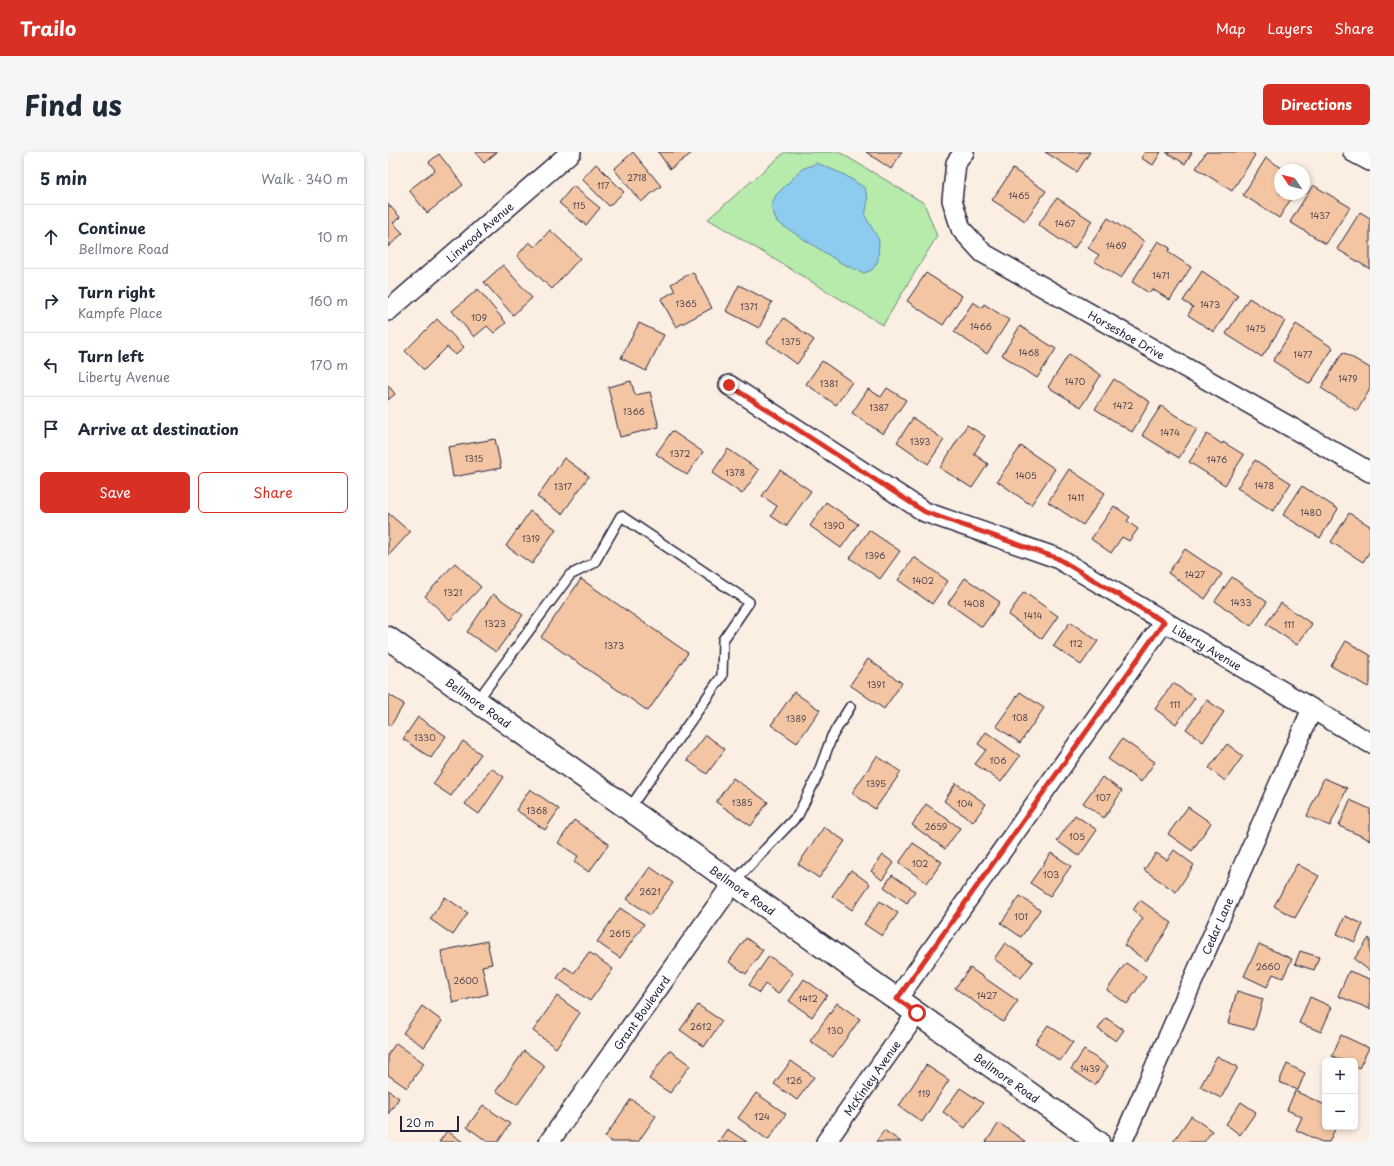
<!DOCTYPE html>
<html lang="en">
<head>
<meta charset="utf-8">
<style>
	body { margin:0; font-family:"Playpen Sans",sans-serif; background:#f6f6f7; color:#1f2937 }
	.controls { position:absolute; right:12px; bottom:12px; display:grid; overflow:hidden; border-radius:6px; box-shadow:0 2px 6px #0003 }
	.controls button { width:36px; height:36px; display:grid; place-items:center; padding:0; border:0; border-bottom:1px solid #e0e1e3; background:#fff; color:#1f2937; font:20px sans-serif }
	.compass { position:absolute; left:886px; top:12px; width:36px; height:36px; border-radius:50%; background:#fff; box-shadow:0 2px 6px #0003; rotate:305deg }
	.scale { position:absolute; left:12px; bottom:10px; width:59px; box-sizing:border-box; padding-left:4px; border:2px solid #22223b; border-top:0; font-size:11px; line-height:14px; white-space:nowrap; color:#22223b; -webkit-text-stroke:3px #fff; paint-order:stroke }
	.stop { position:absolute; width:12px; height:12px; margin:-9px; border:3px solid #d93025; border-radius:50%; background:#fff }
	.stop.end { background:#d93025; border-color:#fff; box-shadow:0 1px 4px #0008 }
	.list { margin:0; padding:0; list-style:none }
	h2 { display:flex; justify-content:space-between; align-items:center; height:52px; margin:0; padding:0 16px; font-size:17px }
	h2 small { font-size:13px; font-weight:400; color:#747a83 }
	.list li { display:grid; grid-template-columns:26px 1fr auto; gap:12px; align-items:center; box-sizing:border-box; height:64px; padding:0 16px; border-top:1px solid #e0e1e3 }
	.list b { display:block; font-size:15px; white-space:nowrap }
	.list p { margin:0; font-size:13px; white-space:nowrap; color:#747a83 }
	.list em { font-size:13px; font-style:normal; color:#747a83 }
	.actions { display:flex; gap:8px; padding:12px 16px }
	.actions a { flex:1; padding:9px 0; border:1px solid #d93025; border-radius:6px; text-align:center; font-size:14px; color:#d93025 }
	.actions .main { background:#d93025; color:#fff }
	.icon { flex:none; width:22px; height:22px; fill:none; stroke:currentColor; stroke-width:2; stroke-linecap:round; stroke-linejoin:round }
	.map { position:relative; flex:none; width:982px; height:990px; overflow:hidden; border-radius:6px }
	header { display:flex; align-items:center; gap:24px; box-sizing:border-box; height:56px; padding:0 20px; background:#d93025; color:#fff }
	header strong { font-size:19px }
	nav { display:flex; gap:22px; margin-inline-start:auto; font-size:14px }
	.intro { display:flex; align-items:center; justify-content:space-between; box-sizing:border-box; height:96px; padding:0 24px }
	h1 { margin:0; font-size:28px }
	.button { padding:10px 18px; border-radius:6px; background:#d93025; color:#fff; font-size:14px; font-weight:700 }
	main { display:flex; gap:24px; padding:0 24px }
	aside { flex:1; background:#fff; border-radius:6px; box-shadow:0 2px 6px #0003 }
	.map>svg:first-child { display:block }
</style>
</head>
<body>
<header>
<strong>Trailo</strong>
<nav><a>Map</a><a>Layers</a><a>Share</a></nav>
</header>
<div class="intro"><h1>Find us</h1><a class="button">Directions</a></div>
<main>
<aside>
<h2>5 min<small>Walk · 340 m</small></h2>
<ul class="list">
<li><svg class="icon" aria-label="ahead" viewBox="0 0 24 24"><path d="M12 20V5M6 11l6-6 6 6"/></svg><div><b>Continue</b><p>Bellmore Road</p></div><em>10 m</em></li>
<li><svg class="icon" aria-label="right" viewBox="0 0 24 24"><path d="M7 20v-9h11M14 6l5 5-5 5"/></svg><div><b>Turn right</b><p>Kampfe Place</p></div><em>160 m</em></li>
<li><svg class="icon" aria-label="left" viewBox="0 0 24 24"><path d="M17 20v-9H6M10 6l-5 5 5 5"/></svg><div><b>Turn left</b><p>Liberty Avenue</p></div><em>170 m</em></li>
<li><svg class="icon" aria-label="arrive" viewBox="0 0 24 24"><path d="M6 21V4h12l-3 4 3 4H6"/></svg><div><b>Arrive at destination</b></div></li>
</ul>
<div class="actions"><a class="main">Save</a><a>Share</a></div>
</aside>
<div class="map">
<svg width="982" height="990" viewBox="0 0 982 990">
	<rect width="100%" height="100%" fill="#fbeee3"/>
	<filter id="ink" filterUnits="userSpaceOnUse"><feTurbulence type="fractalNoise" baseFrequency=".025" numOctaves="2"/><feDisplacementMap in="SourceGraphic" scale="8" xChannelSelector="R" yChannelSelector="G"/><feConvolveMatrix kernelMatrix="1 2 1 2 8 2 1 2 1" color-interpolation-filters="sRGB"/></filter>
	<g filter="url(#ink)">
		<!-- green -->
		<path fill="#b7ebac" stroke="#6c8674" d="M397 0H451L536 51 549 84 495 173 320 67Z"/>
		<!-- water -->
		<path fill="#8dccee" stroke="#6288a6" d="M429 11 455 22 477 36 480 48 477 64 491 88 490 109 484 118 476 121 453 111 389 70 383 54 388 43 414 17Z"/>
		<!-- building -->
		<path fill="#f3c5a3" stroke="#22223b" d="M87 0H109L96 11Z
			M245 0 273 34 253 50 226 17Z
			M270 0H303L304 1 282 17Z
			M478 0H514L503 17Z
			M657 0H702L689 20Z
			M757 0H773L765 13 753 6Z
			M778 0H804L797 12Z
			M818 0H863L867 3 844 39 808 16Z
			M51 2 75 33 39 61 21 38 47 18 41 10Z
			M878 6 897 18H892V42H906L891 66 855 43Z
			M208 12 236 40 221 54 194 27Z
			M625 17 658 39 637 69 604 48Z
			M925 33 962 55 938 92 902 70Z
			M185 34 212 56 198 73 171 51Z
			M669 46 704 69 686 97 650 73Z
			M0 52 12 65 5 71 15 81 0 95Z
			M972 60 982 66V117L949 97Z
			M720 66 756 89 733 126 706 109 711 103 700 96Z
			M162 78 192 106 164 137 129 104 141 90 147 95Z
			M770 89 782 96 780 100 803 115 782 148 764 137 761 141 744 130Z
			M115 113 144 146 125 163 96 130Z
			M814 119 850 143 826 180 800 163 805 155 795 149Z
			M305 120 324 156 288 175 273 147 287 139 283 132Z
			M538 121 574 144 555 173 519 149Z
			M351 133 384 150 371 176 338 159Z
			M90 137 118 171 106 181 99 174 86 185 64 159Z
			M861 146 897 169 874 205 838 182Z
			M585 150 594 156 596 152 621 168 599 202 566 180Z
			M396 166 426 188 409 212 379 190Z
			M49 167 76 195 68 203 59 195 36 218 17 199Z
			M251 171 276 183 258 219 233 206Z
			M908 172 945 196 922 232 885 209Z
			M632 174 668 197 649 226 614 203Z
			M955 200 982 216V237L969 259 933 236Z
			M681 202 713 223 693 255 660 235Z
			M434 209 464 230 448 253 418 232Z
			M726 227 762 250 744 280 707 257Z
			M243 229 247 243 262 240 271 275 232 285 220 235Z
			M0 233 7 242 0 248Z
			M499 236 518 248 495 282 464 261 480 237 493 245Z
			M773 254 809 277 791 306 754 283Z
			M525 266 556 288 540 312 509 290Z
			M579 273 597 284 586 302 600 312 584 336 552 316Z
			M284 279 315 300 299 323 268 302Z
			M819 282 834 292 835 290 856 303 837 333 801 310Z
			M107 287 113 316 65 325 60 295Z
			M633 294 667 317 643 353 609 329Z
			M340 297 371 318 354 342 324 321Z
			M176 306 201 324 174 362 149 345Z
			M867 308 903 331 885 359 849 336Z
			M681 317 717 341 695 373 660 350Z
			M392 318 423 339 398 374 383 364 389 354 374 344Z
			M914 334 950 357 932 386 895 363Z
			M438 350 470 372 453 396 422 374Z
			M726 354 742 365 739 369 750 377 741 389 734 385 723 401 703 387Z
			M142 359 168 377 144 412 118 394Z
			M0 361 22 380 1 403H0Z
			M961 361 982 374V399L975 410 943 390Z
			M481 378 512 399 492 427 462 406Z
			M797 397 834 422 817 447 780 421Z
			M526 405 560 429 544 452 510 428Z
			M67 411 93 435 62 468 37 444Z
			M844 425 879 450 863 474 827 449Z
			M577 426 612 450 594 475 560 451Z
			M193 427 300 501 260 559 153 485Z
			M636 440 670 464 654 487 620 463Z
			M105 442 135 463 108 500 79 480Z
			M893 451 924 472 909 493 878 472Z
			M682 470 710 489 693 513 665 494Z
			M958 489 982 503V531L980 535 943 514Z
			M480 507 514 531 496 557 462 533Z
			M785 531 807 546 788 572 767 557Z
			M406 540 432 558 409 591 383 573Z
			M632 540 656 556 632 591 608 574Z
			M0 542 16 552 3 573 0 572Z
			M819 548 836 560 815 590 798 577Z
			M30 565 58 584 43 606 15 587Z
			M598 580 632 604 613 630 587 612 598 598 590 592Z
			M318 583 337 597 319 622 299 608Z
			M734 587 767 610 753 630 720 607Z
			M75 589 93 602 63 644 45 632Z
			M839 592 855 604 837 629 821 616Z
			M489 604 513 620 487 657 464 641Z
			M103 616 116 625 91 662 77 652Z
			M714 625 734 639 716 666 695 651Z
			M345 626 380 650 363 674 328 650Z
			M936 626 959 636 942 674 919 664Z
			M568 631 598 652 585 670 556 649Z
			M142 637 171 657 157 678 128 658Z
			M962 648 982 657V688L951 674Z
			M538 652 572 676 557 697 524 673Z
			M800 655 823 671 804 699 780 682Z
			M687 663 709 678 691 704 669 689Z
			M186 668 221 692 201 720 186 710 190 704 170 691Z
			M436 675 457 689 431 726 410 712Z
			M525 691 554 710 539 731 511 711Z
			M786 698 806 713 788 740 756 718 768 701 779 708Z
			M663 701 683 714 662 744 642 731Z
			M495 703 506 711 494 728 483 719Z
			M909 712 931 724 907 766 886 754Z
			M262 715 285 731 262 763 239 747Z
			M463 718 482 732 464 758 444 744Z
			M504 723 527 739 519 751 496 735Z
			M632 744 652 758 633 785 613 771Z
			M57 745 80 761 65 783 42 767Z
			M752 748 784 771 758 809 736 793 755 766 745 758Z
			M492 749 510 761 494 784 476 772Z
			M232 756 256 772 232 806 209 790Z
			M957 764 975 772 967 790 949 782Z
			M358 786 375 798 358 822 341 810Z
			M981 786 982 787V819L966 807Z
			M99 789 104 812 94 814 100 842 65 851 53 799Z
			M617 791 645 810 633 826 606 807Z
			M871 792 904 807 895 826 885 822 879 835 856 824Z
			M912 799 931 805 926 818 907 812Z
			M201 800 225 817 202 849 169 826 177 815 186 821Z
			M381 804 405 821 390 842 377 832 371 841 361 833Z
			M738 811 758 825 739 852 719 838Z
			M582 816 630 849 615 870 567 836Z
			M961 819 982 827V857L950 844Z
			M416 827 439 843 424 865 401 849Z
			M849 839 875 847 866 878 840 871Z
			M169 844 192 861 168 896 145 879Z
			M922 845 944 855 933 880 911 871Z
			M449 851 472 867 445 905 422 889Z
			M310 853 334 869 316 895 292 878Z
			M34 854 54 869 36 895 15 881Z
			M718 866 736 878 728 889 710 877Z
			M660 873 685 890 672 909 647 891Z
			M953 883 981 896 971 916 967 914V909H956L944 904Z
			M8 891 36 911 19 936 0 923V902Z
			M281 898 302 913 282 941 261 927Z
			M696 898 720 914 707 933 683 917Z
			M136 899 157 914 129 953 108 939Z
			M829 904 850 915 833 946 812 935Z
			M403 909 426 925 409 948 386 932Z
			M899 912 917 921 910 938 891 930Z
			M538 913 561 928 534 970 511 954Z
			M572 936 595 951 577 976 555 960Z
			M0 938 11 946 0 962Z
			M907 939 937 953V975H948L941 990H934L908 978 914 965 899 958Z
			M368 941 398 962 380 988 350 966Z
			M243 947 268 964 250 990H224L217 985Z
			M853 950 868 960 852 983 838 972Z
			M95 953 122 972 110 990H100L79 975Z
			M803 964 824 979 816 990H785Z
			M611 971 638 990H598Z
			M339 977 359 990H330Z
			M496 978 513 990H488Z
			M59 979 75 990H51Z"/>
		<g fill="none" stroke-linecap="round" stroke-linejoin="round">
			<defs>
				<path id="service" d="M89 549 182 423 206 411 233 364 361 450 335 488 334 524 241 657
					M345 731 410 663 430 622 444 584 462 555"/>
				<g id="minor">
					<path id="s1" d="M576 0 568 11 564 48 573 77 595 101 982 320"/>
					<path d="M965 0 982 9"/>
					<path id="s2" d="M0 159 183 0"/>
					<path id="s3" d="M341 233 537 360 669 406 982 591"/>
					<path d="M509 847 776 470"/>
					<path id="s4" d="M161 990 345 731"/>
					<path id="s5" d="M438 990 529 861"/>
					<path id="s6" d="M734 990 924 557"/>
				</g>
				<g id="secondary">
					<path id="s7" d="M0 486 710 990"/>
				</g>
			</defs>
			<!-- service casing -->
			<use href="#service" stroke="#22223b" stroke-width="12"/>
			<!-- minor casing -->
			<use href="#minor" stroke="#22223b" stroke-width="22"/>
			<!-- secondary casing -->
			<use href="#secondary" stroke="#22223b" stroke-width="25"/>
			<!-- service -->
			<use href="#service" stroke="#fff" stroke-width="9"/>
			<!-- minor -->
			<use href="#minor" stroke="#fff" stroke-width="19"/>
			<!-- secondary -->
			<use href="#secondary" stroke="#fff" stroke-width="22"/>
		</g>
	</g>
	<g fill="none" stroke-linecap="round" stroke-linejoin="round" filter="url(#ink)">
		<!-- route -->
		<path stroke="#d93025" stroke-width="5" d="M341 233 537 360 669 406 776 470 509 847 529 861"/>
	</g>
	<g text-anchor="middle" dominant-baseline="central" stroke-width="4" stroke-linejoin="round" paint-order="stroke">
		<!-- number labels -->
		<g font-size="9" fill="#564b55">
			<text x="249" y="25">2718</text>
			<text x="215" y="33">117</text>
			<text x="631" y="43">1465</text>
			<text x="191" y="53">115</text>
			<text x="932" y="63">1437</text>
			<text x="677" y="71">1467</text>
			<text x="728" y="93">1469</text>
			<text x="773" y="123">1471</text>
			<text x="298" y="151">1365</text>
			<text x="822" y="152">1473</text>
			<text x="361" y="154">1371</text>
			<text x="91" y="165">109</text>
			<text x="593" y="174">1466</text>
			<text x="868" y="176">1475</text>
			<text x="403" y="189">1375</text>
			<text x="641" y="200">1468</text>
			<text x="915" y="202">1477</text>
			<text x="960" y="226">1479</text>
			<text x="687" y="229">1470</text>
			<text x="441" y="231">1381</text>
			<text x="735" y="253">1472</text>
			<text x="491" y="255">1387</text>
			<text x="246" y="259">1366</text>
			<text x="782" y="280">1474</text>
			<text x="532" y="289">1393</text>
			<text x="292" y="301">1372</text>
			<text x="86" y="306">1315</text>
			<text x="829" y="307">1476</text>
			<text x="347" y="320">1378</text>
			<text x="638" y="323">1405</text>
			<text x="876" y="333">1478</text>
			<text x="175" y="334">1317</text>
			<text x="688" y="345">1411</text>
			<text x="923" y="360">1480</text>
			<text x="446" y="373">1390</text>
			<text x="143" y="386">1319</text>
			<text x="487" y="403">1396</text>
			<text x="807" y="422">1427</text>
			<text x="535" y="428">1402</text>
			<text x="65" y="440">1321</text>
			<text x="853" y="450">1433</text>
			<text x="586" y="451">1408</text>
			<text x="645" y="463">1414</text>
			<text x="107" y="471">1323</text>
			<text x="901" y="472">111</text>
			<text x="688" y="491">112</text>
			<text x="226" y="493">1373</text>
			<text x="488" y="532">1391</text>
			<text x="787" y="552">111</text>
			<text x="632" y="565">108</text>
			<text x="408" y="566">1389</text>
			<text x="37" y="585">1330</text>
			<text x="610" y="608">106</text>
			<text x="488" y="631">1395</text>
			<text x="715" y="645">107</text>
			<text x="354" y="650">1385</text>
			<text x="577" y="651">104</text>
			<text x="149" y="658">1368</text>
			<text x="548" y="674">2659</text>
			<text x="689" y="684">105</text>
			<text x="532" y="711">102</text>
			<text x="663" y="722">103</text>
			<text x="262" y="739">2621</text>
			<text x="633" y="764">101</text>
			<text x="232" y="781">2615</text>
			<text x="880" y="814">2660</text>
			<text x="78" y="828">2600</text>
			<text x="599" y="843">1427</text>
			<text x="420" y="846">1412</text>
			<text x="313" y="874">2612</text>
			<text x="447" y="878">130</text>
			<text x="702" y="916">1439</text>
			<text x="406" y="928">126</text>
			<text x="536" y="941">119</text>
			<text x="374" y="964">124</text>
		</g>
		<!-- street labels -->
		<g font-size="11" fill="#22223b" stroke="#fff">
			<text stroke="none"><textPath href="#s2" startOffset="121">Linwood Avenue</textPath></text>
			<text stroke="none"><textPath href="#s1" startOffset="279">Horseshoe Drive</textPath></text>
			<text stroke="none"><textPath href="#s3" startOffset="548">Liberty Avenue</textPath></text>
			<text stroke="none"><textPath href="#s7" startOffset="111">Bellmore Road</textPath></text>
			<text stroke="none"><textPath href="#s7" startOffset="435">Bellmore Road</textPath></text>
			<text stroke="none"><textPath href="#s6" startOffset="236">Cedar Lane</textPath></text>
			<text stroke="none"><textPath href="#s4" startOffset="159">Grant Boulevard</textPath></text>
			<text stroke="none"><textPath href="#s7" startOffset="759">Bellmore Road</textPath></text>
			<text stroke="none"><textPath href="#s5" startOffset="79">McKinley Avenue</textPath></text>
		</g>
	</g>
</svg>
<div class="controls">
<button>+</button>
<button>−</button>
</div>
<svg class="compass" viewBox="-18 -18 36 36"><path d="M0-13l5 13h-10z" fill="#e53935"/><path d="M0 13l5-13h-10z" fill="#747a83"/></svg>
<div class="scale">20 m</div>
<div class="stop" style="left:529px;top:861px"></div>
<div class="stop end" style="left:341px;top:233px"></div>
</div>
</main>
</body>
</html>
